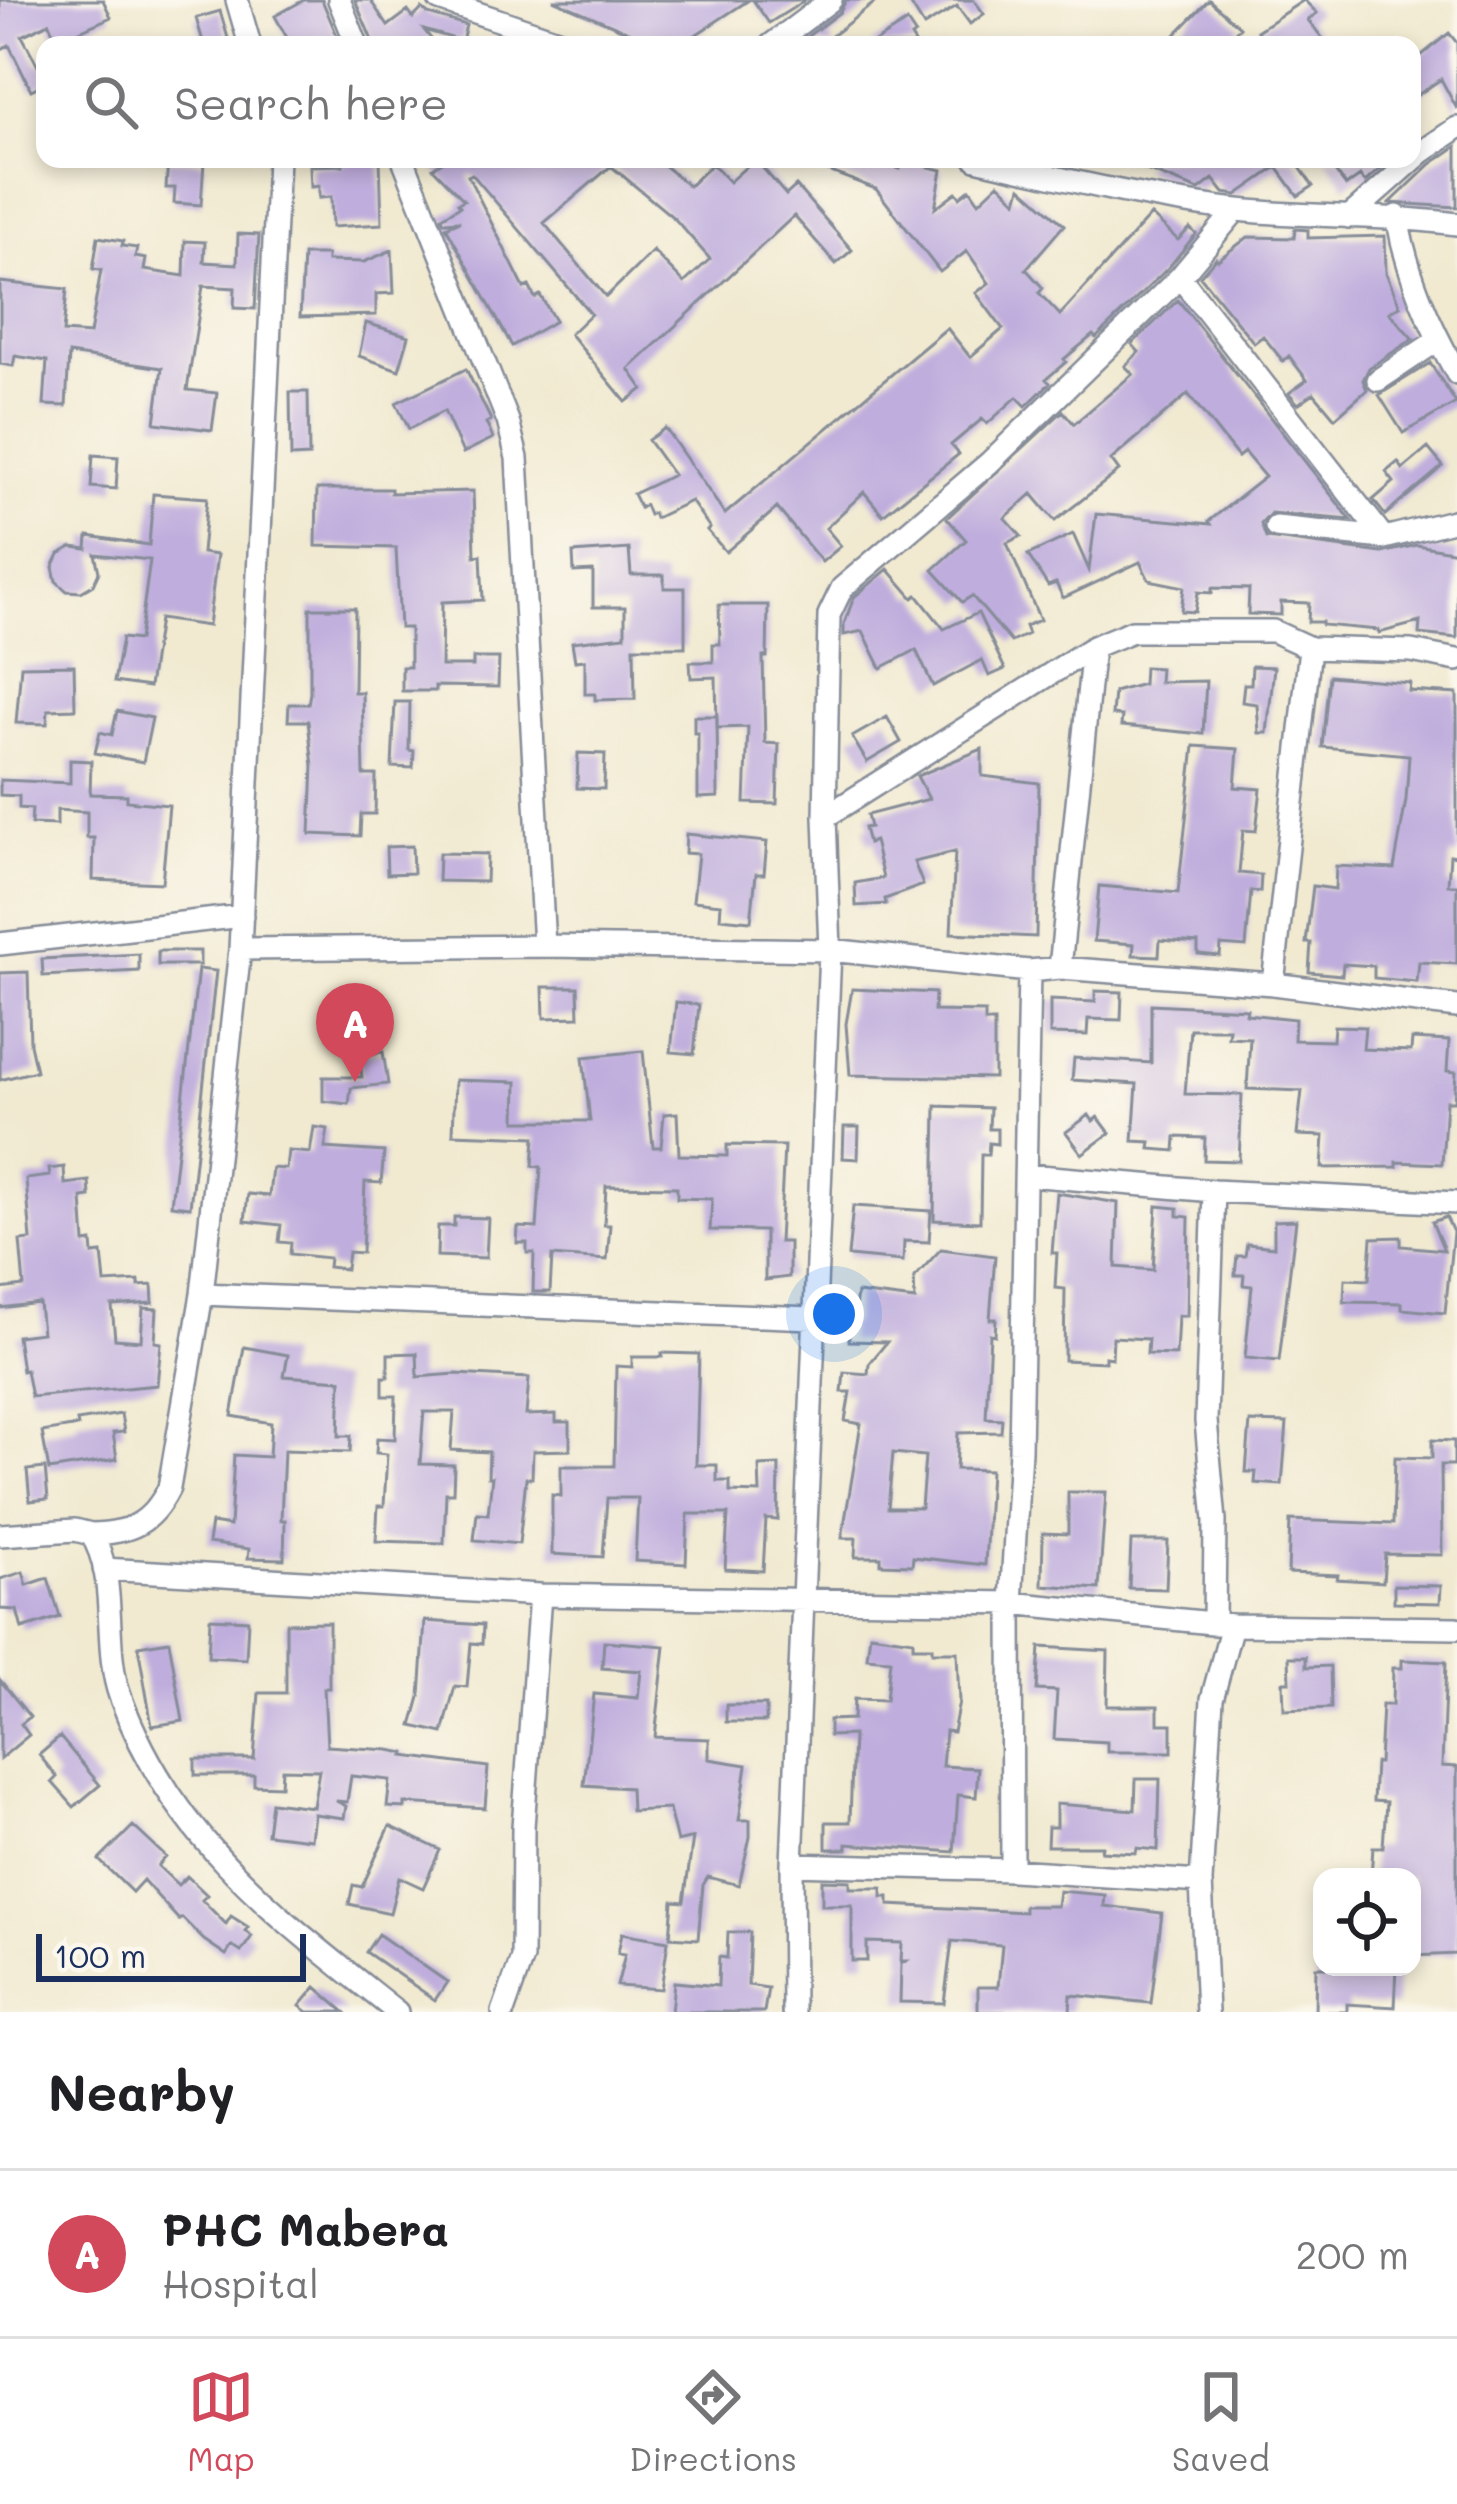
<!DOCTYPE html>
<html lang="en">
<head>
<meta charset="utf-8">
<style>
	body { margin:0; font-family:Mali,sans-serif; background:#f6f6f6; color:#202124 }
	.controls { position:absolute; right:36px; bottom:36px; display:grid; overflow:hidden; border-radius:24px; box-shadow:0 6px 18px #0003 }
	.controls button { width:108px; height:108px; display:grid; place-items:center; padding:0; border:0; border-bottom:3px solid #e0e0e0; background:#fff; color:#202124; font:60px sans-serif }
	.scale { position:absolute; left:36px; bottom:30px; width:270px; box-sizing:border-box; padding-left:12px; border:6px solid #1b2f5e; border-top:0; font-size:33px; line-height:42px; white-space:nowrap; color:#1b2f5e; -webkit-text-stroke:9px #fbf7ec; paint-order:stroke }
	.you { position:absolute; left:834px; top:1314px; width:42px; height:42px; margin:-30px; border:9px solid #fff; border-radius:50%; background:#1a73e8; box-shadow:0 0 0 18px #1a73e833 }
	.badge { display:grid; place-items:center; width:78px; height:78px; border-radius:50%; background:#d1495b; color:#fff; font-size:39px; font-weight:700 }
	.pin { position:absolute; translate:-50% -99px; filter:drop-shadow(0 3px 6px #0008) }
	.pin::after { content:''; position:absolute; top:63px; width:42px; height:36px; background:inherit; clip-path:polygon(0 0,100% 0,50% 100%) }
	.list { margin:0; padding:0; list-style:none }
	h2 { display:flex; justify-content:space-between; align-items:center; height:156px; margin:0; padding:0 48px; font-size:51px }
	h2 small { font-size:39px; font-weight:400; color:#757577 }
	.list li { display:grid; grid-template-columns:78px 1fr auto; gap:36px; align-items:center; box-sizing:border-box; height:168px; padding:0 48px; border-top:3px solid #e0e0e0 }
	.list b { display:block; font-size:45px; white-space:nowrap }
	.list p { margin:0; font-size:39px; white-space:nowrap; color:#757577 }
	.list em { font-size:39px; font-style:normal; color:#757577 }
	.icon { flex:none; width:66px; height:66px; fill:none; stroke:currentColor; stroke-width:2; stroke-linecap:round; stroke-linejoin:round }
	.map { position:relative; flex:none; width:1457px; height:2012px; overflow:hidden }
	.search { position:absolute; background:#fff; box-shadow:0 6px 18px #0003; left:36px; right:36px; top:36px; height:132px; display:flex; align-items:center; gap:30px; box-sizing:border-box; padding:0 42px; border-radius:24px; color:#757577; font-size:45px }
	.sheet { height:324px; background:#fff }
	nav { display:flex; justify-content:space-around; align-items:center; box-sizing:border-box; height:168px; border-top:3px solid #e0e0e0; background:#fff; font-size:33px; color:#757577 }
	nav a { display:grid; justify-items:center; gap:6px }
	nav .on { color:#d1495b }
	.map>svg:first-child { display:block }
</style>
</head>
<body>
<div class="map">
<svg width="1457" height="2012" viewBox="0 0 1457 2012">
	<rect width="100%" height="100%" fill="#fbf7ec"/>
	<filter id="ink" filterUnits="userSpaceOnUse"><feTurbulence type="fractalNoise" baseFrequency=".00833" numOctaves="2"/><feDisplacementMap in="SourceGraphic" scale="24" xChannelSelector="R" yChannelSelector="G"/><feConvolveMatrix kernelMatrix="1 2 1 2 8 2 1 2 1" color-interpolation-filters="sRGB"/></filter>
	<filter id="wash" filterUnits="userSpaceOnUse"><feTurbulence type="fractalNoise" baseFrequency=".004" numOctaves="4" result="noise"/><feDisplacementMap in="SourceGraphic" scale="48" xChannelSelector="R" yChannelSelector="G"/><feGaussianBlur stdDeviation="2.7" result="paint"/><feColorMatrix in="noise" values="0 0 0 0 0 0 0 0 0 0 0 0 0 0 0 0 0 1.4 0 .05"/><feComposite in="paint" operator="in"/></filter>
	<g filter="url(#wash)">
		<rect width="100%" height="100%" fill="#f1ead1"/>
		<g id="blocks">
			<!-- building -->
			<path fill="#bfaddd" fill-rule="evenodd" d="M0 0H103L111 17 57 41 49 23 22 36 38 66 45 63V83L31 90 9 45 0 50Z
				M304 0H322L341 45H291L275 16Z
				M355 0H370L388 26 408 11 413 18 422 9 428 14 466 25 462 41 424 30 436 45H374Z
				M553 0H749L680 45H659Z
				M753 0H806L769 23Z
				M846 0H878L829 38 834 45H796L840 12Z
				M908 0H974L984 14 970 24 957 6 924 26Z
				M1209 0 1240 27 1223 45H1165Z
				M1304 0 1317 13 1308 20 1328 45H1267L1257 31Z
				M220 11 230 45H204L196 18Z
				M907 22 915 34 911 37 916 45H870Z
				M1449 33 1457 43V109L1441 79 1412 99V63Z
				M1457 146V207L1390 203 1431 164Z
				M343 159H380L382 224 332 227 331 197 319 198V186L311 187 310 166 343 165Z
				M447 159H656L689 186 712 164 729 182 755 159 786 195 796 186 852 250 836 264 794 216 629 369 643 389 626 402 570 334 591 314 472 174 468 176 524 288 529 286 535 298 540 295 555 321 512 346 446 227 460 221 444 222 442 217 460 206 458 203 464 200 433 168ZM611 166 675 219 710 259 684 283 653 251 606 297 544 223Z
				M797 159H871L900 169 903 161 942 170 935 208 956 192 960 197 970 189 979 202 999 183 1017 201 1021 187 1064 225 1026 269 1043 288 1039 293 1060 315 1151 215 1178 240 1190 228 1196 234 1169 267 1096 338 1093 335 1064 359 1066 362 1046 379 1050 383 1026 406 1017 397 987 424 982 419 951 445 959 454 883 515 864 492 826 528 841 546 822 562 777 508 726 552 707 530 710 528 691 501 655 518 653 513 649 515 645 505 640 508 633 494 673 475 648 440 665 428 725 514 947 328 970 357 1003 329 976 293 989 283 967 251 940 272 876 189Z
				M1154 159H1294L1313 186 1298 196 1277 167 1237 195 1224 193 1213 179 1199 190 1141 168Z
				M1326 159H1392L1365 182 1360 176 1346 186Z
				M168 160 204 162 201 205 174 203 175 188H166Z
				M1295 229 1308 230V238L1385 236 1386 273 1400 306 1389 312 1413 339 1369 368 1363 380 1367 390 1335 418 1314 393 1298 404 1289 393 1307 380 1289 356 1283 361 1263 336 1254 343 1200 276 1216 258 1218 260 1248 237 1294 238Z
				M238 234 259 235 255 309 234 308 235 288 203 286 187 390 217 393 212 430 155 423 162 368 69 354 66 406 44 405 47 361 15 356 13 366 0 364V282L67 289 63 332 90 334 101 270 93 269 98 237 123 241 122 246 137 248 135 257 146 259 144 270 184 276 185 241 205 242 204 262 237 264Z
				M392 250 394 293 376 294V315L300 317 303 255H327V261L364 262Z
				M1178 300 1351 520 1271 513 1261 524 1266 538 1382 553 1417 545 1457 552V638L1419 634 1420 622 1379 633 1378 630 1322 625V622H1308L1309 603 1281 602V615L1248 614 1249 589 1212 588V593L1198 592 1195 612 1181 611 1184 587 1149 580 1140 562 1063 598 1056 583 1048 586 1028 555 1073 534 1089 570 1096 514 1211 524 1209 521 1265 477 1244 452 1238 457 1188 394 1111 460 1119 471 1055 521 1032 494 1005 518 1021 536 1007 543 1040 620 1025 626 1028 634 1011 642 972 596 962 602 933 570 966 540 947 518 1063 411 1074 424 1133 374 1125 366 1139 352 1132 344Z
				M366 323 409 336 399 370 359 356Z
				M1430 363 1456 403 1403 433 1379 395Z
				M466 369 491 420 486 423 493 438 463 453 444 411 409 429 396 403Z
				M290 392H308L309 456 291 457Z
				M1428 448 1443 466 1385 515 1373 500 1394 482 1386 472 1398 462 1403 469Z
				M93 455 118 457 116 489 91 487Z
				M317 489H391V493L473 491 475 556 481 555 483 600 442 602 441 666H473V658H499L498 687 435 686V691H402V667H410V628H400L396 548 316 546Z
				M153 494 207 498 202 553 217 555 208 626 159 619 149 687 114 682 122 638 139 640 150 560 95 554 99 572 93 585 81 592 67 591 56 581 53 567 59 554 72 547 87 549 88 536 149 545Z
				M629 549 631 575H664V588H685V647H634L635 699 595 700V694H585V660L575 661 572 642 625 636V607H593V571L574 572 573 553Z
				M888 569 913 598 917 595 944 629 978 613 1005 669 989 676 982 660 933 686 916 650 881 668 863 631 844 635V624L854 597Z
				M719 605H768L767 657H763L765 743 779 744 777 804 745 803 748 727 717 728 716 677 691 678 690 662H713V644H720Z
				M310 608H355L354 692H362L364 775H376L375 814H361L360 836 310 834 313 766 308 721H288L289 704H308L310 693Z
				M74 665 75 709 48 710 47 724 16 723 21 666Z
				M1252 666 1274 667 1267 733H1259L1257 704 1242 702 1244 684H1251Z
				M1144 667 1160 668 1159 682 1206 681 1203 734 1121 726 1122 716 1112 715 1114 692 1143 684Z
				M1329 676 1410 683 1409 691 1457 694V856L1450 855 1448 885H1457V964L1419 962 1417 982 1374 978V966L1343 964 1342 975 1309 972 1311 943H1306L1313 886 1335 889 1336 866 1394 869 1406 800 1409 755 1322 747Z
				M395 702H410L409 750 414 751 413 768 392 767Z
				M117 711 152 718 143 762 95 753 100 732 112 735Z
				M694 716H717L718 797 698 798V733H694Z
				M887 717 901 742 867 762 852 737Z
				M1194 746 1238 749 1235 787 1261 789 1256 831 1243 830 1239 873 1261 875 1260 892 1251 891 1246 947 1221 945 1220 956 1198 954V943L1160 940 1159 956 1133 955 1134 944 1094 941 1099 886 1178 893Z
				M982 749V776L1039 783 1036 937 951 933 955 852 914 862 923 885 885 899 886 904 856 906 855 883 883 878 874 841 868 843 864 828 870 827 867 815 929 799 917 776Z
				M578 753 605 754 604 789 577 788Z
				M70 760 91 761 90 794 127 795V801L169 805 162 883 93 880 94 838H87V812L57 810V825L31 824 32 809 19 808V796L0 795V780L70 783Z
				M686 834 767 842 764 874H756L751 921 720 918 721 904 693 901 698 854 685 853Z
				M412 846 413 873 387 874 386 847Z
				M439 853 487 854 486 882 438 881Z
				M158 951H200V965H158Z
				M139 954V971L43 976 42 959Z
				M198 969 216 971 190 1207 171 1205Z
				M28 972 30 1044 36 1071 0 1080V973Z
				M543 987H578L579 1017 544 1018Z
				M852 989 935 993 934 1011 985 1012V1022H994V1078L850 1075 846 1024Z
				M1095 991 1122 992 1121 1020 1088 1019 1087 1035 1050 1034V1000L1095 1002Z
				M676 1002 699 1005 694 1054 671 1052Z
				M1151 1004 1247 1009 1246 1014 1295 1019 1294 1040 1333 1041 1334 1026 1365 1027 1363 1049 1411 1051 1412 1039 1449 1041 1447 1071 1456 1072 1454 1101H1446L1442 1164 1397 1162V1167L1322 1168 1324 1136 1297 1135 1302 1091 1247 1089 1250 1038 1228 1037 1229 1029H1190L1185 1094 1242 1095 1239 1161 1204 1160 1205 1138 1176 1137 1175 1151 1150 1149 1151 1142 1133 1141 1137 1084 1072 1080 1074 1058 1151 1063Z
				M643 1051 653 1147H661L664 1114 677 1113 679 1155 727 1156V1145L784 1146 779 1242H789V1277L765 1280V1231L710 1230 712 1199 677 1198V1187L606 1186 604 1225H610L607 1260 552 1256 550 1292H533L534 1253H527V1243H517L518 1227 537 1228 541 1167 533 1166 535 1137 453 1134 455 1080 517 1082 516 1121H590L583 1057Z
				M383 1052 388 1084 351 1088 349 1104 323 1101V1077H362L359 1055Z
				M936 1106 990 1108 989 1129H997V1144L989 1143 988 1155H981L980 1222 934 1220Z
				M1089 1115 1093 1121 1098 1117 1110 1133 1082 1154 1066 1132Z
				M314 1127 328 1129 325 1148 384 1152 381 1183 365 1182 362 1253 348 1252 346 1269 328 1267 329 1258 290 1254 291 1243 279 1242 281 1225 245 1221 248 1194 269 1196 272 1168 286 1169 288 1151 310 1153Z
				M844 1127H859L858 1159 843 1158Z
				M64 1167 65 1184 89 1181 90 1197 82 1198 85 1243 92 1242 93 1254 102 1253 105 1283 139 1281V1286L152 1285 153 1303 112 1306 115 1339 141 1341 143 1308 157 1309 155 1342 161 1343 157 1385 31 1397 26 1370 22 1371 17 1336 42 1333 39 1303 0 1308V1289L24 1286 20 1241 31 1240 26 1179 50 1176 49 1169Z
				M1057 1193 1118 1203 1116 1267 1153 1270 1157 1206 1178 1208V1216L1189 1217 1187 1316H1178L1176 1355 1147 1354 1148 1339 1113 1337 1112 1358 1105 1357V1362L1064 1360 1065 1289 1055 1288 1057 1253H1052Z
				M853 1206 931 1211 929 1242 904 1241 903 1261 848 1256Z
				M454 1217 488 1218 486 1258 437 1256 438 1226H454Z
				M1446 1217 1453 1232 1445 1313 1402 1309V1303L1344 1302 1345 1279 1369 1280 1372 1238 1401 1237V1246L1444 1250 1432 1222Z
				M1296 1220 1279 1361 1245 1358 1252 1286 1243 1285 1244 1275H1235L1237 1256H1245L1247 1244 1274 1247V1221Z
				M941 1249 995 1256 990 1319H996L995 1335 990 1334 986 1418 1002 1419 1001 1432 958 1433 956 1469 990 1470 985 1565 913 1557 912 1565 881 1564V1557H855L856 1538H842L861 1424 845 1421 850 1392H842L844 1372 868 1374 869 1364 887 1342 849 1341V1324H853L857 1293 915 1300 914 1278ZM893 1453 925 1456 921 1508H888Z
				M244 1347 288 1355 284 1376 341 1380 339 1436H351L350 1452 284 1450 281 1520H285L284 1559 248 1558 249 1549 208 1543 211 1523 230 1526 234 1455 269 1457 271 1423 232 1416Z
				M417 1353 418 1377 456 1374 529 1378 526 1415 556 1414V1422H570V1450L533 1451 532 1478H526L519 1544 474 1540 477 1513 488 1514 492 1477H488L489 1452 451 1450 454 1412H424L423 1422 420 1464 454 1465 453 1493H446L444 1543 376 1541 378 1506H384L387 1454 376 1453 377 1438 395 1439 396 1396H383V1377H388V1354Z
				M662 1353 699 1354 696 1465H717V1481H730V1492L760 1493 759 1466 779 1465 778 1520 766 1519 763 1571 725 1569 728 1514H688L686 1564 635 1561 638 1498H607L603 1557 552 1554V1495L561 1496V1466H614L616 1366 632 1367V1357H662Z
				M121 1414 124 1432 113 1433 117 1459 49 1470 42 1432 78 1426 77 1421Z
				M1250 1422 1287 1423 1282 1485 1255 1483 1256 1472H1246Z
				M1432 1440 1454 1441V1465H1441L1442 1555 1385 1554 1383 1582 1337 1579 1338 1575 1288 1573 1290 1520 1393 1524 1395 1457 1432 1458Z
				M45 1468 48 1499 30 1501 27 1470Z
				M1068 1492H1106L1099 1589 1042 1585 1043 1533 1068 1534Z
				M1131 1541H1168L1166 1589 1129 1588Z
				M23 1572 27 1585 48 1578 60 1617 22 1629 17 1610 0 1609V1579Z
				M1394 1585 1441 1586 1440 1603 1394 1602Z
				M210 1618 248 1620 246 1659 208 1657Z
				M425 1621 483 1625 482 1644 471 1643 467 1687 455 1686 443 1733 412 1726 420 1697Z
				M329 1622V1688H324L327 1746 389 1750 405 1753 404 1756 488 1767 485 1808 405 1803V1808L387 1807 390 1780 351 1776 347 1802 336 1801 346 1806 344 1818 314 1814 311 1839 267 1834 271 1802 313 1807 319 1770 282 1769 281 1786 254 1785V1775H195V1759H254L259 1693H286V1623Z
				M870 1634 913 1640V1647H932V1652H957L959 1702 953 1732 945 1731 942 1766 978 1768 976 1797 958 1795 954 1852 847 1844V1849H826V1822H850L853 1735 829 1736V1720L853 1719 854 1699 886 1700 890 1660 867 1658Z
				M169 1641 183 1721 152 1726 138 1646Z
				M604 1641 665 1646 655 1737 709 1739V1759L747 1765 739 1820H750V1837L739 1885 708 1877 703 1885 698 1939 670 1937 673 1901 684 1902 693 1838 677 1842 669 1809 631 1811 630 1788 584 1785 594 1694 638 1698 641 1671 602 1668Z
				M1040 1647 1108 1651 1107 1706H1158V1724H1172V1752H1107V1742L1054 1739 1057 1691 1037 1690Z
				M1289 1657H1306V1667L1330 1666 1331 1708 1284 1710 1283 1682H1290Z
				M1402 1660 1446 1662 1442 1766 1457 1767V1954L1412 1956V1877H1371L1373 1847H1383L1386 1802 1373 1801 1375 1763H1379L1382 1705H1392L1393 1668H1402Z
				M0 1680 30 1717 21 1724 29 1735 0 1759Z
				M726 1705H766V1722H726Z
				M60 1737 100 1785 74 1807 52 1782 57 1777 39 1755Z
				M1136 1779H1160L1158 1850 1137 1848 1136 1853 1101 1851 1102 1846H1047L1048 1827H1056V1804L1135 1810Z
				M133 1826 166 1857 158 1866 178 1885 187 1876 207 1895 202 1900 226 1924 231 1916 248 1927 245 1931 252 1936 241 1952 232 1946 226 1955 204 1940 182 1918 179 1920 143 1880 132 1892 99 1860Z
				M390 1826 440 1850 423 1888 399 1877 390 1913 349 1904 353 1885 362 1887Z
				M822 1880 850 1881V1888H882V1897H889V1905L1024 1912V1906H1057L1059 1891 1105 1895 1104 1906 1162 1913 1151 2003 1071 1995 1070 2012H978V1987H998L1002 1945 952 1941 944 2003 900 2002 901 1964 906 1961H901L902 1943 867 1942V1961H852V1905H822Z
				M728 1932H750L748 1985 768 1988 764 2012H671L674 1982 718 1986 719 1957 727 1958Z
				M622 1933 668 1941 661 1989 617 1986 625 1954 618 1953Z
				M378 1934 447 1982 435 2000 366 1952Z
				M1316 1967H1397L1395 2007 1347 2004V2012H1315Z
				M316 1987 345 2012H308L300 2006Z"/>
		</g>
	</g>
	<g filter="url(#ink)">
		<use href="#blocks" fill-opacity="0" stroke="#868c98" stroke-width="3"/>
		<g fill="none" stroke-linecap="round" stroke-linejoin="round">
			<defs>
				<path id="street" d="M237 0 250 45
					M339 0 357 45
					M439 0 572 45
					M771 45 831 0
					M403 159 508 421 517 458 544 946
					M976 159C1062 179 1150 200 1238 210 1311 218 1384 214 1457 224
					M1397 216C1407 275 1428 322 1457 374
					M1349 217 1422 152 1457 128
					M1180 277 1384 538
					M1378 380 1438 340
					M1276 527 1384 538 1457 520
					M825 817 1093 647 1132 631H1273L1310 648 1411 651 1457 660
					M0 944 242 916
					M240 949 544 946 830 950 1029 971 1060 968 1273 984 1457 1007
					M1060 968 1093 647
					M1273 984 1310 648
					M1028 1175 1214 1191 1457 1203
					M202 1294 812 1318
					M91 1534C130 1533 151 1524 169 1488L202 1294 240 949 278 159
					M0 1535 75 1530 91 1534C119 1577 102 1646 120 1696 173 1841 281 1919 397 2012
					M104 1569 540 1595 1011 1603 1232 1625 1457 1628
					M1214 1624 1215 1521 1206 1421 1214 1191
					M792 1864 1012 1870 1201 1882
					M1012 1870 1011 1603 1020 1451 1029 971
					M503 2012 522 1958 523 1827 540 1595
					M793 2012 792 1864 830 950 825 817 829 615 842 588 989 463 1180 277 1236 210
					M1207 2012 1201 1882 1212 1699 1232 1625"/>
			</defs>
			<!-- street casing -->
			<use href="#street" stroke="#868c98" stroke-width="26"/>
			<!-- street -->
			<use href="#street" stroke="#fff" stroke-width="21"/>
		</g>
	</g>
</svg>
<div class="controls">
<button><svg class="icon" aria-label="locate" viewBox="0 0 24 24"><circle cx="12" cy="12" r="6"/><path d="M12 2v4M12 18v4M2 12h4M18 12h4"/></svg></button>
</div>
<div class="scale">100 m</div>
<div class="you"></div>
<div class="pin badge" style="left:355px;top:1082px">A</div>
<div class="search"><svg class="icon" aria-label="search" viewBox="0 0 24 24"><circle cx="10" cy="10" r="6"/><path d="M15 15l6 6"/></svg>Search here</div>
</div>
<section class="sheet">
<h2>Nearby<small></small></h2>
<ul class="list">
<li><span class="badge">A</span><div><b>PHC Mabera</b><p>Hospital</p></div><em>200 m</em></li>
</ul>
</section>
<nav>
<a class="on"><svg class="icon" aria-label="map" viewBox="0 0 24 24"><path d="M3 6l6-2 6 2 6-2v14l-6 2-6-2-6 2zM9 4v14M15 6v14"/></svg>Map</a>
<a><svg class="icon" aria-label="directions" viewBox="0 0 24 24"><path d="M12 3l9 9-9 9-9-9zM9 14v-3h6M13 9l2 2-2 2"/></svg>Directions</a>
<a><svg class="icon" aria-label="saved" viewBox="0 0 24 24"><path d="M7 4h10v16l-5-4-5 4z"/></svg>Saved</a>
</nav>
</body>
</html>
